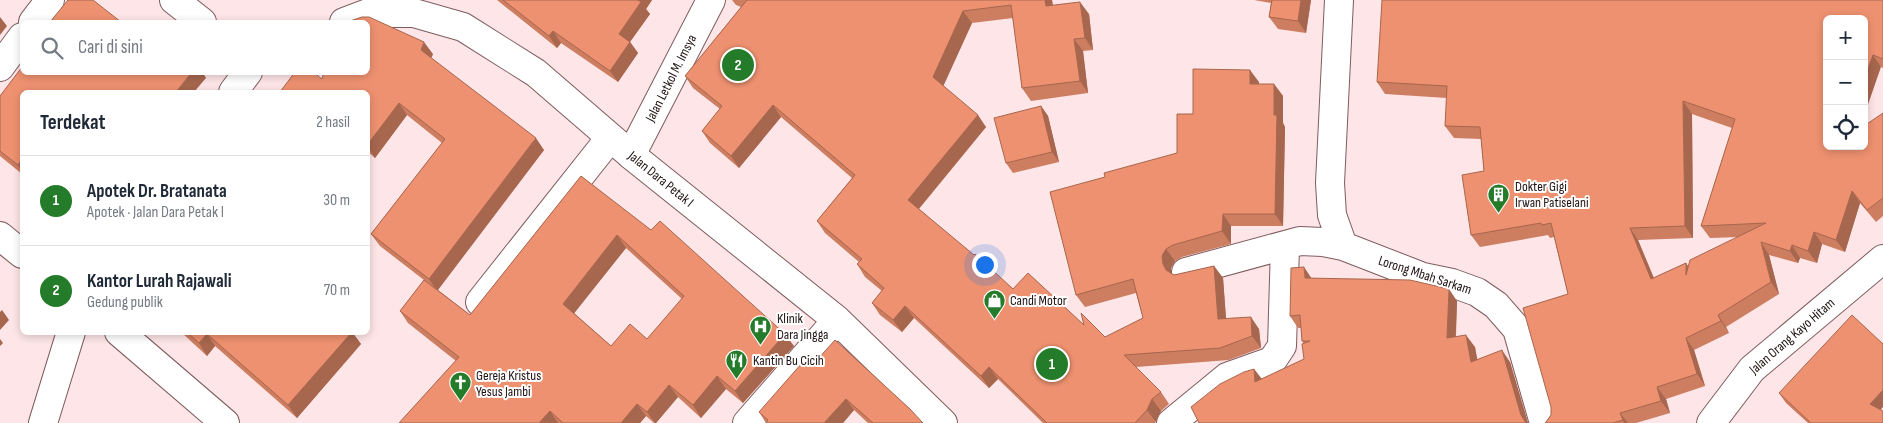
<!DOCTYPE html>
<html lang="id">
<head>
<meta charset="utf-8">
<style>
	body { margin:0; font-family:"Sofia Sans Condensed",sans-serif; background:#f2f2f3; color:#1f2937 }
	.controls { position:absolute; right:15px; top:15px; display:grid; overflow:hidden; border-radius:8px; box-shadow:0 2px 8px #0003 }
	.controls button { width:45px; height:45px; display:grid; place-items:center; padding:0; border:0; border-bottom:1px solid #e0e1e3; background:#fff; color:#1f2937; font:25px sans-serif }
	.you { position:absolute; left:984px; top:264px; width:18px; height:18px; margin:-12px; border:4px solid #fff; border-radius:50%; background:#1a73e8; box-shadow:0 0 0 8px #1a73e833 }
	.badge { display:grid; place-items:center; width:32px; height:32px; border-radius:50%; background:#247b29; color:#fff; font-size:16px; font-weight:700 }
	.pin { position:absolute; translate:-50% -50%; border:2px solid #fff; box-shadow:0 1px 5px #0006 }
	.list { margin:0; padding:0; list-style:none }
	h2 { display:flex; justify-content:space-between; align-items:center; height:65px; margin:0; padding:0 20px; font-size:21px }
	h2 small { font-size:16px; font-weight:400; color:#747a83 }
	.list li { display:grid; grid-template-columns:32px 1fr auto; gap:15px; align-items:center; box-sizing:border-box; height:90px; padding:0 20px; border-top:1px solid #e0e1e3 }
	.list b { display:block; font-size:19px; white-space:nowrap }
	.list p { margin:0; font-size:16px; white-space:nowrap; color:#747a83 }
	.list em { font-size:16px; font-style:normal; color:#747a83 }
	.icon { flex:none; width:28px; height:28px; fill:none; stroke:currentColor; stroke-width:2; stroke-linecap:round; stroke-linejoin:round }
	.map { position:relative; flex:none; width:1883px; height:423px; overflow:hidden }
	.search { position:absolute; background:#fff; box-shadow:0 2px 8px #0003; left:20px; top:20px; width:350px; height:55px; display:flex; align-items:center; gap:12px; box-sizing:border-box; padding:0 18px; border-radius:8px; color:#747a83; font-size:19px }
	.panel { position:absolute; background:#fff; box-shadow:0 2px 8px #0003; left:20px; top:90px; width:350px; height:245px; border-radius:8px }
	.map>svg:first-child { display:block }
</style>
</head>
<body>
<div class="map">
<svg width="1883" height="423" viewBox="0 0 1883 423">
	<rect width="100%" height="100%" fill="#fee5e7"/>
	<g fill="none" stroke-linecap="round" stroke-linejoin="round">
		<defs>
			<path id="minor" d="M1339 0 1330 183 1332 215 1343 246
				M33 22 50 0
				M0 67 22 37
				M233 92 248 72
				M631 155 837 320 943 423
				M1186 272 1300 241 1323 242 1343 246 1423 277 1452 283 1477 292 1496 305 1517 329 1544 423
				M480 302 610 138
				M43 423 71 332
				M747 423 837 320
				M1171 423 1227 377 1272 361 1282 346 1285 246"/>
			<path id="tertiary" d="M174 0 202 22
				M344 22 368 13H414L463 27 536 73 631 155 711 0"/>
			<path id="secondary" d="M0 236 22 254
				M119 332 225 423
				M1711 423 1752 369 1883 259"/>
		</defs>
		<!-- minor casing -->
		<use href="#minor" stroke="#7e5c5f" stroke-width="30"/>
		<!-- tertiary casing -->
		<use href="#tertiary" stroke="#7e5c5f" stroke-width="30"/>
		<!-- secondary casing -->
		<use href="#secondary" stroke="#7e5c5f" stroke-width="30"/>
		<!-- minor -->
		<use href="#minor" stroke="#fff" stroke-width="28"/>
		<!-- tertiary -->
		<use href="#tertiary" stroke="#fff" stroke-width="28"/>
		<!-- secondary -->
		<use href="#secondary" stroke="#fff" stroke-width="28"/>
	</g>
	<!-- wall -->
	<path fill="#cd7d60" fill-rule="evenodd" d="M497 0H652L646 9 650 14 630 42 638 53 618 82 561 43 557 48Z
		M732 0H1052L1053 5 1089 14 1093 50 1083 51 1088 93 1031 101 1022 88 1013 18 972 23 943 86 986 127 919 209 1013 289 1084 325 1105 337 1143 318 1136 293 1085 307 1076 295 1105 177 1177 153 1193 114 1259 82V84H1274L1283 96V123L1285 127 1283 226H1231V244L1182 257 1175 261 1171 268V273L1174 275 1214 266 1223 278 1226 319 1259 329 1261 348 1229 360 1136 367 1161 392 1169 404 1161 411 1155 423H1043L998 379 989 388 914 318 902 332 880 315 872 303 882 291 865 277 857 264 859 262 825 233 817 221 852 178 781 117 739 168 710 143 702 131 720 109 693 88 685 76 741 7 736 5Z
		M1254 0H1311L1306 33 1278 29 1269 17 1271 3Z
		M1883 0V68L1881 67 1827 19 1864 146 1883 113V216L1876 222 1860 203 1845 252 1822 244 1817 263 1800 258 1798 263 1769 255 1779 294 1726 327 1729 333 1694 350 1705 386 1666 399 1670 413 1636 423H1545L1546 422 1551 415 1568 294 1554 237 1550 238 1548 235 1480 247 1471 235 1484 171 1481 139 1454 138 1445 126 1447 98 1385 94 1377 82ZM1692 114 1732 128 1701 226 1710 238 1739 237 1688 267 1686 263 1654 278 1638 240 1693 238Z
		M433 54 431 58 544 150 438 290 470 315 581 176 794 346 743 403 726 389 701 418 678 397 656 423H654L646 416 640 423H399L456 361 408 323 400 311 424 280 380 246 371 234 442 143 407 115 375 158 368 152V92L322 79ZM626 248 682 299 647 339 611 346 574 313Z
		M22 72H202L206 78 22 92V174L0 156V96Z
		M1041 106 1048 116 1059 162 1013 173 1006 163Z
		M1312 278 1457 301 1456 336 1475 347 1477 360 1510 362 1528 423H1199L1254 369 1262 379 1304 359V344L1302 341 1301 328H1298L1290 316Z
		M181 332H352L361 344 297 418 215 346 207 356Z
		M816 361 923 423H868L854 410 843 423H766L759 412Z
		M1779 393 1881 410 1883 423H1808L1786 403Z"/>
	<!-- shaded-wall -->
	<path fill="#a7664e" d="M637 0H652L646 9 650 14 627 46 619 34Z
		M1045 0H1052L1054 19 1046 6Z
		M1301 0H1311L1306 33 1298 21Z
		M1080 2 1089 14 1093 50 1085 38Z
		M963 11 972 23 942 89 933 77Z
		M0 17 7 26 0 35Z
		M553 31 561 43 557 48 549 36Z
		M1074 39 1083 51 1088 93 1080 81Z
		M424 42 433 54 429 62 421 50Z
		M630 42 638 53 618 82 610 71Z
		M1873 55 1881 67 1864 116V80Z
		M1250 70 1259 82V96L1250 84Z
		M192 72H202L206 78 194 92H176Z
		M1274 84 1283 96V123L1285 127 1283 226 1275 214Z
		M1683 101 1692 114 1693 238 1685 226Z
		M399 103 407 115 375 158 368 147V144Z
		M773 105 781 117 739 168 731 156Z
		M1041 106 1048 116 1059 162 1052 152Z
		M978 115 986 127 916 212 908 200Z
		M536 138 544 150 437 291 429 279Z
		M22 159V172L18 165Z
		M1852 191 1860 203 1845 252 1836 240Z
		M1223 214 1231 226V244L1222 231Z
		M1630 228 1638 240 1659 291 1651 279Z
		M1814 232 1822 244 1817 263 1808 251Z
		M617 235 626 248 572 316 563 304Z
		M1761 242 1769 255 1779 294 1771 282Z
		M1792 245 1800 258 1798 263 1790 251Z
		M1166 249 1175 261 1171 268V277L1163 264 1162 256Z
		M1686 263 1694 275H1686Z
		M1214 266 1223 278 1227 331 1218 319Z
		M1304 267 1312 279 1305 278Z
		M1449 289 1457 301 1455 350 1447 338Z
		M905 306 914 318 902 332 893 320Z
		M2 310 9 320 0 330V312Z
		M1718 315 1726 327 1729 333 1721 321Z
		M1251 317 1259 329 1261 348 1252 336Z
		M352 332 361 344 297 418 288 405Z
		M207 334 215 346 207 356 199 343Z
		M785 334 794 346 743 403 735 391Z
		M1466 335 1475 347 1480 374 1471 362Z
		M1686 338 1694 350 1705 386 1697 374Z
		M0 339 3 343 0 346Z
		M1502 350 1510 362 1528 423H1525L1521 415Z
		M989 367 998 379 989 388 981 376Z
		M1254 369 1263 381 1255 382Z
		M717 376 726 389 701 418 693 405Z
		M669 385 678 397 656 423H655L647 412Z
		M1657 387 1666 399 1670 413 1661 401Z
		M1883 390V407L1877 414 1870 404Z
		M846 399 854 410 843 423H824Z
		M1152 399 1161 411 1156 422 1147 410Z
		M637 404 646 416 640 423H621Z
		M550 411 558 423H539Z
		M1620 413 1628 423H1624L1623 420Z"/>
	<!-- building -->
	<path fill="#ee9170" stroke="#a7664e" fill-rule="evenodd" d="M68 0H93L121 22H50Z
		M503 0H638L641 2 619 34 630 42 610 71 553 31 549 36Z
		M746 0H1045L1046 6 1080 2 1085 38 1074 39 1080 81 1022 88 1011 5 963 11 933 77 978 115 908 200 974 255 975 254 1013 289 1028 273 1084 325 1081 313 1105 337 1143 318 1133 279 1076 295 1050 192 1105 177 1104 173 1177 153V114H1193V69L1250 70V84H1274V115H1277L1275 214H1223L1222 231 1173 245 1166 249 1162 256 1163 264 1166 270 1174 275 1214 266 1218 319 1251 317 1252 336 1220 348 1124 355 1161 392 1152 399 1147 410 1135 423H1047L989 367 981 376 905 306 893 320 872 303 884 288 857 264 862 259 817 221 855 175 773 105 731 156 702 131 722 106 685 76 747 0Z
		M1272 0H1301L1298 21 1269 17Z
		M1382 0H1883V59L1873 55 1864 80V19H1827V146H1864V126L1883 113V198L1867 210 1852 191 1836 240 1814 232 1808 251 1792 245 1790 251 1761 242 1771 282 1718 315 1721 321 1686 338 1697 374 1657 387 1661 401 1620 413 1623 420 1613 423H1545L1546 422 1551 415V407L1523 308 1568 294 1551 223 1542 225 1541 223 1471 235 1462 175 1484 171 1480 127 1445 126 1447 86 1377 82ZM1683 101 1735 119 1701 226 1766 223 1690 260 1686 275V263L1651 279 1630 228 1685 226Z
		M362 17H369L424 42 421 50 536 138 429 279 371 234 445 139 399 103 368 144V92H280L295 72H313L322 79 324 72H368V22H347Z
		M22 67V72H192L176 92H22V159L18 165 0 151V96Z
		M1041 106 1052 152 1006 163 994 118Z
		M581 176 651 230 660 221 785 334 735 391 717 376 693 405 669 385 647 412 637 404 621 423H563L550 411 539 423H399L459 357 400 311 424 280 470 315ZM617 235 684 296 647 339 630 324 611 346 563 304Z
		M1304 267 1305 278 1410 280 1449 289 1447 338 1466 335 1471 362 1502 350 1521 415 1526 423H1199L1191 407 1220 384 1244 372 1254 369 1255 382 1304 359 1302 344 1310 341H1302L1300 315 1290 316 1291 268Z
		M1852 315 1883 344V390L1870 404 1883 411V423H1811L1779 393Z
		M187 332H352L288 405 207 334 199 343Z
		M835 340 910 409 923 423H873L846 399 824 423H766L768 420 759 412 809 355 816 361Z"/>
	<!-- icons -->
	<defs>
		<symbol id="building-pin" viewBox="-11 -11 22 30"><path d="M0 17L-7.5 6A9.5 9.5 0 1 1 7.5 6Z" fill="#247b29" stroke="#fff"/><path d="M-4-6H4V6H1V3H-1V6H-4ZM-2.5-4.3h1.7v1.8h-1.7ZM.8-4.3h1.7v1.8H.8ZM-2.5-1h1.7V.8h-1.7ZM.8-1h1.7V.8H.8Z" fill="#fff"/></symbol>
		<symbol id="shop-pin" viewBox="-11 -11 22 30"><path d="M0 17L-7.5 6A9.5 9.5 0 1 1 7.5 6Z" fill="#247b29" stroke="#fff"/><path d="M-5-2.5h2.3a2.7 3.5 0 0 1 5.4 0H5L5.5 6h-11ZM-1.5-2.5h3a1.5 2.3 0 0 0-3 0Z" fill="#fff"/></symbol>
		<symbol id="hospital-pin" viewBox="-11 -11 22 30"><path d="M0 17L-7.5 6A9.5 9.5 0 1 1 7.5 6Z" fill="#247b29" stroke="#fff"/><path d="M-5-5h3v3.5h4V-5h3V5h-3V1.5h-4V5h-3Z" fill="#fff"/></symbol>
		<symbol id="restaurant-pin" viewBox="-11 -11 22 30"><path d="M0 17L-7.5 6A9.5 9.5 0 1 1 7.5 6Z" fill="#247b29" stroke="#fff"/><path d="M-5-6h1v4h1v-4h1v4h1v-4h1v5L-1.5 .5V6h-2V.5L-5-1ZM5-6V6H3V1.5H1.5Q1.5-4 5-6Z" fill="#fff"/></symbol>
		<symbol id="church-pin" viewBox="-11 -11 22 30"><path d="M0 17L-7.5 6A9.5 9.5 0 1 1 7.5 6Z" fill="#247b29" stroke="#fff"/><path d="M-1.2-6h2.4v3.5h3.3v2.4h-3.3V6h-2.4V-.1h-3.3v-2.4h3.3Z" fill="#fff"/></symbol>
	</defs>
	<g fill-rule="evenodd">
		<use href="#building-pin" x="1486" y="182" width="25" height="34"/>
		<use href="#shop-pin" x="982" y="288" width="25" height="34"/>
		<use href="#hospital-pin" x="748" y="314" width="25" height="34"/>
		<use href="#restaurant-pin" x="724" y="348" width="25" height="34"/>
		<use href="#church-pin" x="448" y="370" width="25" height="34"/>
	</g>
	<g text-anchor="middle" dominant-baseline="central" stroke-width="4" stroke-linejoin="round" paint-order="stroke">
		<!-- street labels -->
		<g font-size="14" fill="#1f1112" stroke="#fff">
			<text transform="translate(671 78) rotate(-63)">Jalan Letkol M. Imsya</text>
			<text transform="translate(661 179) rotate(39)">Jalan Dara Petak I</text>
			<text transform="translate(1425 275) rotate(18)">Lorong Mbah Sarkam</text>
			<text transform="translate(1792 336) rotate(-41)">Jalan Orang Kayo Hitam</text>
		</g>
		<!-- poi labels -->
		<g font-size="14" fill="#1f1112" stroke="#fff" text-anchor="start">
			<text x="1515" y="186">Dokter Gigi<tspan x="1515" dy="16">Irwan Patiselani</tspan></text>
			<text x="1010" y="300">Candi Motor</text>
			<text x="777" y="318">Klinik<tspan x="777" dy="16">Dara Jingga</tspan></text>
			<text x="753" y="360">Kantin Bu Cicih</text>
			<text x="476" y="375">Gereja Kristus<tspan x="476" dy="16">Yesus Jambi</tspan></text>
		</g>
	</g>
</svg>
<div class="controls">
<button>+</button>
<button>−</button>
<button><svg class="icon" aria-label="locate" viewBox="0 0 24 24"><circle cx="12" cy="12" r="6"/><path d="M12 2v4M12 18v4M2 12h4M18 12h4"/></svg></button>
</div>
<div class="you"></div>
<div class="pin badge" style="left:1052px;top:364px">1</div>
<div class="pin badge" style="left:738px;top:65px">2</div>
<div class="search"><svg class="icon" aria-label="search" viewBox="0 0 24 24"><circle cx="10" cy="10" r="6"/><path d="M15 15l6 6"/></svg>Cari di sini</div>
<section class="panel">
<h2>Terdekat<small>2 hasil</small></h2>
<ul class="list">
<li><span class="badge">1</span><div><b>Apotek Dr. Bratanata</b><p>Apotek · Jalan Dara Petak I</p></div><em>30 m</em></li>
<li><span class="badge">2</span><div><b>Kantor Lurah Rajawali</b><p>Gedung publik</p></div><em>70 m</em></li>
</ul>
</section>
</div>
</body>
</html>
